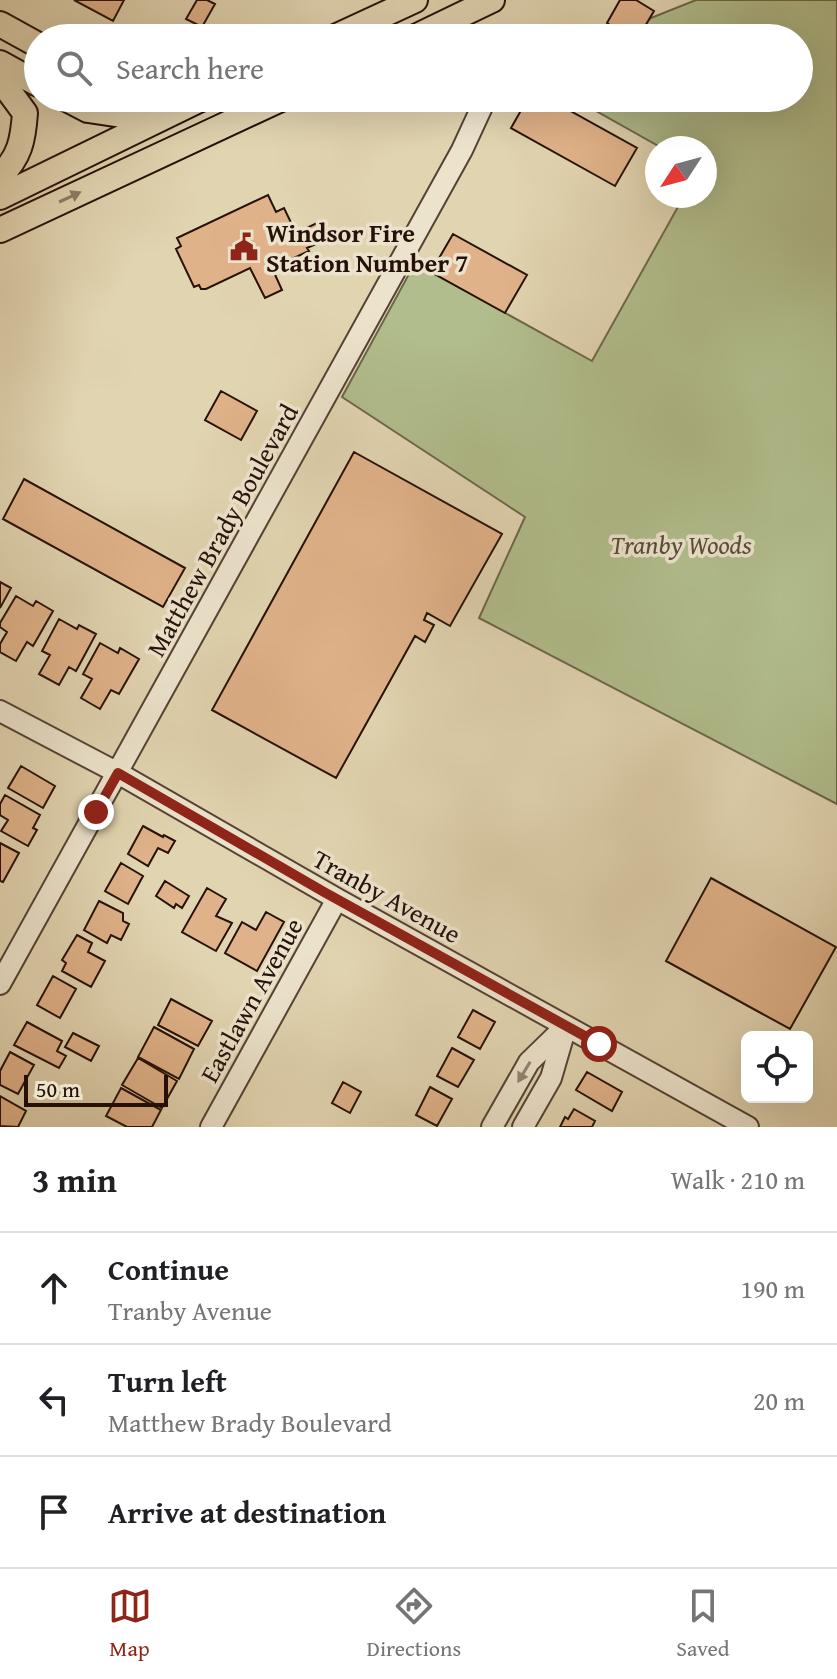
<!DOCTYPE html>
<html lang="en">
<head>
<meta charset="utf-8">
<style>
	body { margin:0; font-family:"Gentium Book Plus",serif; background:#f6f6f6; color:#202124 }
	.controls { position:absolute; right:24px; bottom:24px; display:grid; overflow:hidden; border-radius:12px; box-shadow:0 8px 32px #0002 }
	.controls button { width:72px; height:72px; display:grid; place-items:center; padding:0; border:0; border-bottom:2px solid #e0e0e0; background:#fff; color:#202124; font:40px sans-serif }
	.compass { position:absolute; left:645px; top:136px; width:72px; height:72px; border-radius:50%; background:#fff; box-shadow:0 8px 32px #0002; rotate:234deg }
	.scale { position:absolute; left:24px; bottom:20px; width:144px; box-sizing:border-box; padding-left:8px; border:4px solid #26110a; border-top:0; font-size:22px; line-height:28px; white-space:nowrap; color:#26110a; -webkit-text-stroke:6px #ece3cc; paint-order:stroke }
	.stop { position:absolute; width:24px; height:24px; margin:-18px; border:6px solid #8f2418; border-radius:50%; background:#fff }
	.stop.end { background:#8f2418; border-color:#fff; box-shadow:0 2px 8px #0008 }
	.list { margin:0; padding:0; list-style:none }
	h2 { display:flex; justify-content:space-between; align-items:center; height:104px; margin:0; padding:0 32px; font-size:34px }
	h2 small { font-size:26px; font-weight:400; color:#757577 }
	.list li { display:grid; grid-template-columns:52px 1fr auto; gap:24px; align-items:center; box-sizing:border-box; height:112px; padding:0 32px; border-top:2px solid #e0e0e0 }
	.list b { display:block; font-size:30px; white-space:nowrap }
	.list p { margin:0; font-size:26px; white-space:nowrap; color:#757577 }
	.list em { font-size:26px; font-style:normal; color:#757577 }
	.icon { flex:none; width:44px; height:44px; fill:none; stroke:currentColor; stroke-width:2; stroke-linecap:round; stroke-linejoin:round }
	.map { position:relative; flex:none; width:837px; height:1127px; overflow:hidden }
	.search { position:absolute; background:#fff; box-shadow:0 8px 32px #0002; left:24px; right:24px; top:24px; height:88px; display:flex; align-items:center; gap:20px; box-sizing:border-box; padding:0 28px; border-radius:44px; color:#757577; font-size:30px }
	.sheet { height:440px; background:#fff }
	nav { display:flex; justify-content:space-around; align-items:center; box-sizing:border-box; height:112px; border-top:2px solid #e0e0e0; background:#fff; font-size:22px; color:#757577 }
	nav a { display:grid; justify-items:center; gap:4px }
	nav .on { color:#8f2418 }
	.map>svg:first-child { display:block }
</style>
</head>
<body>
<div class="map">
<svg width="837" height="1127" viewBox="0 0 837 1127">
	<rect width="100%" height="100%" fill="#e1d4b0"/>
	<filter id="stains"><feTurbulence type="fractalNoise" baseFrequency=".0025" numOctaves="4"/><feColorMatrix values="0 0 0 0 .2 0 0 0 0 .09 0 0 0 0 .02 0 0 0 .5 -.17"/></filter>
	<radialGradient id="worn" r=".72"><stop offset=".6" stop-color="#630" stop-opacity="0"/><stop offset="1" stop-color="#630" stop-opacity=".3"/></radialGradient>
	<!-- green -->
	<path fill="#b1bd8c" stroke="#6c674b" stroke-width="2" d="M696 0H837V804L479 618 525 517 342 397 415 263 592 361 684 196H705V148H662L573 98H799V38H601Z"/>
	<!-- building -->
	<path fill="#e0b289" stroke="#26110a" stroke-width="2" d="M74 0H124L113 21Z
		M197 0H207L215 4 202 27 186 19Z
		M620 0H636L654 11 638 38H632L607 23Z
		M528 98H547L637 148 615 186 511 128Z
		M268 195 276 212 284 208 296 233 317 223 325 240 307 248 309 251 272 268 282 290 265 298 250 268 206 289H201L199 285 194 287 176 249 181 246 177 238Z
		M453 234 527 275 505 313 431 272Z
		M221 391 257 411 241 440 205 420Z
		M354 452 502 534 450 626 427 613 424 620 434 625 425 642 415 636 336 778 212 710Z
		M24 479 185 568 163 607 3 519Z
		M0 582 11 588 0 608Z
		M16 596 33 606 36 601 53 611 33 646 27 642 16 661 0 652V644L7 632 0 627V623Z
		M59 619 77 629 79 625 96 634 76 671 69 667 59 685 39 674 50 655 42 651Z
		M100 643 118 653 120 648 139 659 119 694 111 690 100 709 81 698 92 679 83 674Z
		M21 766 55 786 43 808 8 788Z
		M5 795 40 815 33 828 37 830 28 846 1 831 8 820 0 815V804Z
		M143 826 163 837 164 835 175 841 168 853 158 848 148 866 128 854Z
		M0 843 19 853 3 882 0 881Z
		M121 863 143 876 128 904 105 891Z
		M711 878 836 947 790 1029 666 961Z
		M165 881 189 896 182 908 176 904 174 908 156 896Z
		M207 888 226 899 216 916 232 923 216 951 182 932Z
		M99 901 123 913V921L129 924 121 940 111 935 107 943 84 930Z
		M266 912 284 922 257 971 225 953 242 922 256 930Z
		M77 935 92 943 88 952 105 961 91 987 62 971 66 963 62 960Z
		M53 976 76 989 60 1018 37 1005Z
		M171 999 212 1021 198 1046 158 1025Z
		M473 1010 495 1022 480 1049 458 1037Z
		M27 1022 62 1041 57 1051 66 1056 59 1068 14 1045Z
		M154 1027 194 1049 179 1079 138 1057Z
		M73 1033 99 1046 91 1061 65 1047Z
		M452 1048 474 1060 458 1087 437 1076Z
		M10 1052 34 1065 18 1094 0 1085V1071Z
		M138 1058 177 1081 162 1108 122 1085Z
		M587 1072 622 1092 612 1111 576 1090Z
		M343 1082 361 1092 350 1113 332 1103Z
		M430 1087 452 1099 437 1126 416 1115Z
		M121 1088 161 1110 152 1127H127L106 1116Z
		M0 1096 26 1111 18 1127 0 1126Z
		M574 1109 595 1121 592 1127H560L565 1117 568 1119Z"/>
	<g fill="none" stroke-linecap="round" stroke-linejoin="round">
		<defs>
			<path id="minor" d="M0 711 118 773 337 899 748 1127
				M0 984 462 150 486 98
				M211 1127 337 899
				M492 1127 529 1062 566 1026
				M523 1127 551 1078 565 1030"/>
			<path id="major" d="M0 24 38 45
				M333 38 415 0
				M413 38 492 0
				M0 63 38 84
				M0 79 25 113C23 140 20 157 0 176
				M65 98 88 110 155 120
				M0 197 203 98
				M0 230 283 98"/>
		</defs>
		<!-- minor casing -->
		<use href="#minor" stroke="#554234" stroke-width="24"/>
		<!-- major casing -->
		<use href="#major" stroke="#26110a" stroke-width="28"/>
		<!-- minor -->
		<use href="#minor" stroke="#ece3cc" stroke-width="20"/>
		<!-- major -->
		<use href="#major" stroke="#e1d4b0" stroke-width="24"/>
	</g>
	<!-- one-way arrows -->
	<defs><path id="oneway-solid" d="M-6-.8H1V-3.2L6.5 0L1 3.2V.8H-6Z" transform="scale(2)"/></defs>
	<use fill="#8d7c65" href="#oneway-solid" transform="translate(70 197) rotate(-25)"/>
	<use fill="#938475" href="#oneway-solid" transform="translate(524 1072) rotate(121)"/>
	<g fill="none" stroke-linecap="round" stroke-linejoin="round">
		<!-- route -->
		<path stroke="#8f2418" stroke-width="10" d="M96 812 118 773 324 892 599 1044"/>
	</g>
	<!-- icons -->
	<defs>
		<symbol id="civic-bare" viewBox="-9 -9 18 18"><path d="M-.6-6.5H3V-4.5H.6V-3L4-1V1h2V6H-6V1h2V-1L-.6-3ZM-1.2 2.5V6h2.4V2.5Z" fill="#8f2418" stroke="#ece3cc" stroke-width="2.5" paint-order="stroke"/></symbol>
	</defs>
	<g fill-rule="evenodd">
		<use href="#civic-bare" x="224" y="227" width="40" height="40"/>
	</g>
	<g text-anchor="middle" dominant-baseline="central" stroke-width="7" stroke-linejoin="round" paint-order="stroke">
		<!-- poi labels -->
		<g font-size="26" font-weight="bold" fill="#26110a" stroke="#ece3cc" text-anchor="start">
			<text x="266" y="232">Windsor Fire<tspan x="266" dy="30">Station Number 7</tspan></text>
		</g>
		<!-- street labels -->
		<g font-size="26" fill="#26110a" stroke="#ece3cc">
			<text transform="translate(222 530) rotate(-61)">Matthew Brady Boulevard</text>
			<text transform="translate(387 896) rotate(29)">Tranby Avenue</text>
			<text transform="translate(251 1000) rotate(-61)">Eastlawn Avenue</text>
		</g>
		<!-- park labels -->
		<g font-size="26" font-style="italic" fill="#574d38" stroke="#ece3cc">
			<text x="681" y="544">Tranby Woods</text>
		</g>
	</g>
	<rect width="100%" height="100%" filter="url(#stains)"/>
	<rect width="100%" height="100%" fill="url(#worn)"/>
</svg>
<div class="controls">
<button><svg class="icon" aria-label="locate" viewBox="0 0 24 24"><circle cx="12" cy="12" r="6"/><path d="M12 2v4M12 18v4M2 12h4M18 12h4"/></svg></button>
</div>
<svg class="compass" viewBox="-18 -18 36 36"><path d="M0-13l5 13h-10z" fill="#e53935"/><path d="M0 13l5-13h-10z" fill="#757577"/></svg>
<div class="scale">50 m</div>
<div class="stop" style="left:599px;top:1044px"></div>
<div class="stop end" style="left:96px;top:812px"></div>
<div class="search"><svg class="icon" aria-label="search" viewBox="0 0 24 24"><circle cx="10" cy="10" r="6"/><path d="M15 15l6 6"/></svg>Search here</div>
</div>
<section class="sheet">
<h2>3 min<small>Walk · 210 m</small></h2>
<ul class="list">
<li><svg class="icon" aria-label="ahead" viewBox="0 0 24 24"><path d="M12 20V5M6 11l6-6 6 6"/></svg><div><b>Continue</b><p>Tranby Avenue</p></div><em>190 m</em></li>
<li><svg class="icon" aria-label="left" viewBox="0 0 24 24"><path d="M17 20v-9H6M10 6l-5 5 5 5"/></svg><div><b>Turn left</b><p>Matthew Brady Boulevard</p></div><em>20 m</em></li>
<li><svg class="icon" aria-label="arrive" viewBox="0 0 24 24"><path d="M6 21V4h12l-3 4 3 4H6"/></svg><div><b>Arrive at destination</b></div></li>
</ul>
</section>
<nav>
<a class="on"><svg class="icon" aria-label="map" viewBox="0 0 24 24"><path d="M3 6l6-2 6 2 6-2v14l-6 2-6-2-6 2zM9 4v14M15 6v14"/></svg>Map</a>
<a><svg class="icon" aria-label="directions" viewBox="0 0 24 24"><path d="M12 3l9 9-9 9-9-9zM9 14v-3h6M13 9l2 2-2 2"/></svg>Directions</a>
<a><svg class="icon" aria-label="saved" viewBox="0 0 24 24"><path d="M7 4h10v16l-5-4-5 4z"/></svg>Saved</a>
</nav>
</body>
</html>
